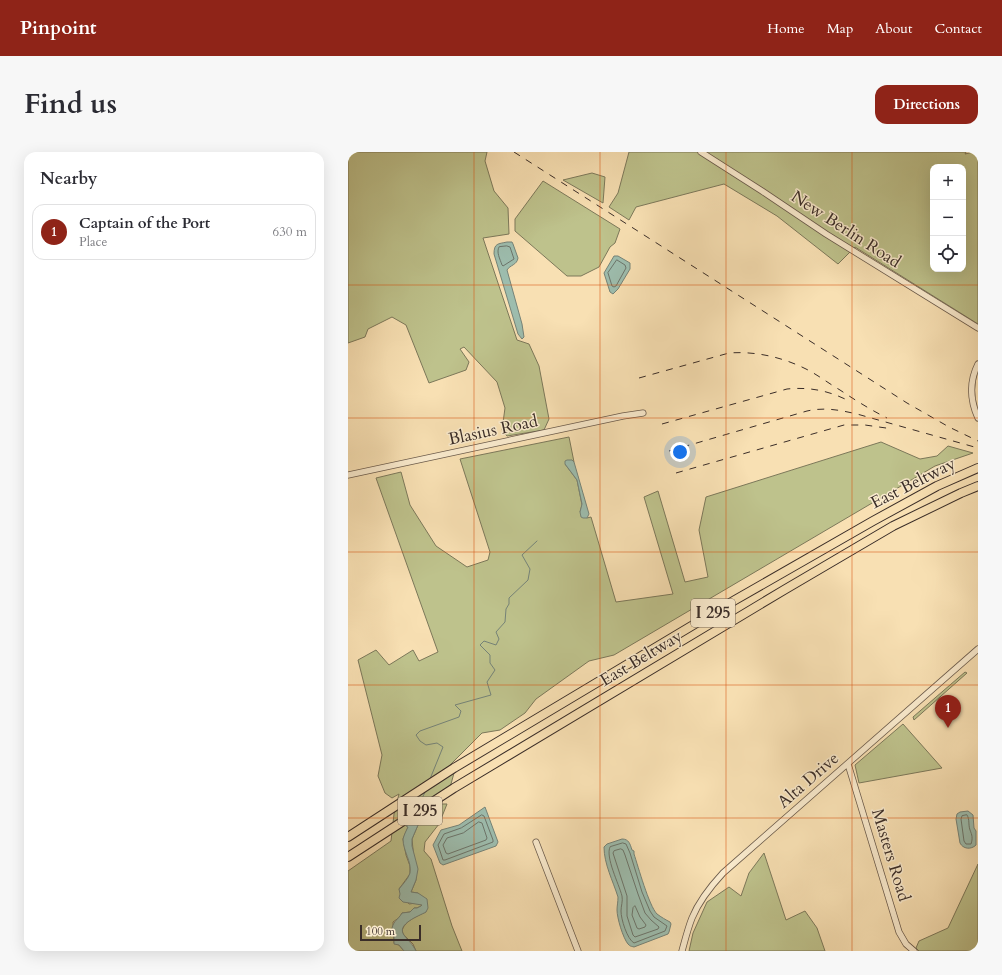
<!DOCTYPE html>
<html lang="en">
<head>
<meta charset="utf-8">
<style>
	body { margin:0; font-family:Cardo,serif; background:#f7f7f7; color:#2b2b33 }
	.controls { position:absolute; right:12px; top:12px; display:grid; overflow:hidden; border-radius:8px; box-shadow:0 4px 16px #0002 }
	.controls button { width:36px; height:36px; display:grid; place-items:center; padding:0; border:0; border-bottom:1px solid #e1e1e2; background:#fff; color:#2b2b33; font:20px sans-serif }
	.scale { position:absolute; left:12px; bottom:10px; width:61px; box-sizing:border-box; padding-left:4px; border:2px solid #3a2d28; border-top:0; font-size:11px; line-height:14px; white-space:nowrap; color:#3a2d28; -webkit-text-stroke:3px #faebce; paint-order:stroke }
	.you { position:absolute; left:332px; top:300px; width:14px; height:14px; margin:-10px; border:3px solid #fff; border-radius:50%; background:#1a73e8; box-shadow:0 0 0 6px #1a73e833 }
	.badge { display:grid; place-items:center; width:26px; height:26px; border-radius:50%; background:#8f2418; color:#fff; font-size:13px; font-weight:700 }
	.pin { position:absolute; translate:-50% -33px; filter:drop-shadow(0 1px 2px #0008) }
	.pin::after { content:''; position:absolute; top:21px; width:14px; height:12px; background:inherit; clip-path:polygon(0 0,100% 0,50% 100%) }
	.list { margin:0; padding:0; list-style:none }
	h2 { display:flex; justify-content:space-between; align-items:center; height:52px; margin:0; padding:0 16px; font-size:17px }
	h2 small { font-size:13px; font-weight:400; color:#7c7c81 }
	.list li { display:grid; grid-template-columns:26px 1fr auto; gap:12px; align-items:center; box-sizing:border-box; height:56px; margin:0 8px 8px; padding:0 8px; border:1px solid #e1e1e2; border-radius:12px }
	.list b { display:block; font-size:15px; white-space:nowrap }
	.list p { margin:0; font-size:13px; white-space:nowrap; color:#7c7c81 }
	.list em { font-size:13px; font-style:normal; color:#7c7c81 }
	.icon { flex:none; width:22px; height:22px; fill:none; stroke:currentColor; stroke-width:2; stroke-linecap:round; stroke-linejoin:round }
	.map { position:relative; flex:none; width:630px; height:799px; overflow:hidden; border-radius:12px }
	header { display:flex; align-items:center; gap:24px; box-sizing:border-box; height:56px; padding:0 20px; background:#8f2418; color:#fff }
	header strong { font-size:19px }
	nav { display:flex; gap:22px; margin-inline-start:auto; font-size:14px }
	.intro { display:flex; align-items:center; justify-content:space-between; box-sizing:border-box; height:96px; padding:0 24px }
	h1 { margin:0; font-size:28px }
	.button { padding:10px 18px; border-radius:12px; background:#8f2418; color:#fff; font-size:14px; font-weight:700 }
	main { display:flex; gap:24px; padding:0 24px }
	aside { flex:1; background:#fff; border-radius:12px; box-shadow:0 4px 16px #0002 }
	.map>svg:first-child { display:block }
</style>
</head>
<body>
<header>
<strong>Pinpoint</strong>
<nav><a>Home</a><a>Map</a><a>About</a><a>Contact</a></nav>
</header>
<div class="intro"><h1>Find us</h1><a class="button">Directions</a></div>
<main>
<aside>
<h2>Nearby<small></small></h2>
<ul class="list">
<li><span class="badge">1</span><div><b>Captain of the Port</b><p>Place</p></div><em>630 m</em></li>
</ul>
</aside>
<div class="map">
<svg width="630" height="799" viewBox="0 0 630 799">
	<rect width="100%" height="100%" fill="#f8e0b3"/>
	<filter id="stains"><feTurbulence type="fractalNoise" baseFrequency=".005" numOctaves="4"/><feColorMatrix values="0 0 0 0 .2 0 0 0 0 .09 0 0 0 0 .02 0 0 0 .5 -.17"/></filter>
	<radialGradient id="worn" r=".72"><stop offset=".6" stop-color="#630" stop-opacity="0"/><stop offset="1" stop-color="#630" stop-opacity=".3"/></radialGradient>
	<!-- green -->
	<path fill="#bec28c" stroke="#7c785a" fill-rule="evenodd" d="M0 0H139L137 9 146 39 160 56 161 82 135 86 169 188 181 192 191 214 201 267 196 278 159 284 154 278 157 256 149 230 116 195 112 197 121 210 118 218 81 231 58 173 44 165 20 177 17 185 0 191Z
		M281 0H618L617 2 625 0H630V172L507 95 490 112 429 64 376 32 288 55 281 68 261 55 270 41ZM585 15H615V117H585Z
		M244 21 257 25 255 51 215 28Z
		M195 29 272 77 267 91 262 95 251 115 233 124H219L167 79V67Z
		M221 285 226 310 224 308 217 312 229 328 234 353 232 360 239 366 243 365 268 450 325 442 296 345 310 339 337 430 360 425 351 378 358 345 533 290 572 307 589 304 600 294 625 301 587 314 266 503 241 509 188 547 177 561 152 578 134 581 100 615 106 621 103 632 93 652H99L91 672 77 690 76 699 83 707 104 774 114 799H68L65 792 55 782 54 778C58 768 69 764 78 760L70 741 63 740 68 728 64 687 73 666 82 661V659L60 675 55 687 58 703 62 714V722L51 737 61 752 68 751 74 753 73 754 69 756H66L62 760 54 761 52 765 45 770 46 791 51 793 56 799H0V719L43 689 46 662 51 642 44 646 37 641 30 624 34 603 10 508 28 498 41 513 65 498 71 509 90 500 28 326 53 320 62 353 88 394 119 415 140 408 142 400 112 307Z
		M617 520 619 521 566 568 565 565Z
		M555 572 594 616 511 631 507 613Z
		M416 701 438 768 457 759 469 776 477 799H341L345 781 359 750 381 735 393 744 401 721Z
		M630 712V799H571L568 796 571 789 600 776Z"/>
	<!-- water -->
	<path fill="#9dbdae" stroke="#758378" d="M159 90H164L165 92 170 106C169 113 162 113 159 118L174 172 176 185 174 187 170 182 146 102C146 91 150 92 159 90Z
		M266 104H270L282 111V117L270 137 265 142 262 140 256 121Z
		M219 308H224L226 310 241 362 239 366H235L233 365 232 360 234 352 229 328 217 312V309Z
		M137 655 150 690 148 694 95 713 92 711 85 693 93 678 111 673Z
		M82 658V661L73 666 64 687V694L70 717 68 728 63 740 70 741 79 747 80 756 78 760C71 764 48 772 56 783 61 790 64 791 68 799H56L51 793 46 792V779L44 776C46 768 50 768 54 761L62 760 66 756H69L73 754 74 753 55 750 51 746 52 742 51 737C55 732 60 727 62 721 64 710 55 699 55 687 56 683 58 679 60 675L58 674Z
		M620 659 625 663 626 676 628 679V693C623 698 615 697 612 691L608 667 609 662 612 660Z
		M274 687C281 687 282 692 284 698L286 699V702C290 714 301 754 309 762 313 765 318 768 322 770L323 772 321 780 320 782 286 795C283 794 283 795 280 792 275 786 269 766 269 758 269 754 270 750 270 745 265 729 256 712 256 695L259 692Z"/>
	<g fill="none" stroke-linecap="round" stroke-linejoin="round">
		<!-- shore -->
		<path stroke="#6c756b" stroke-width="1" d="M159 94 162 95 166 107 155 114 154 113C152 107 148 100 151 95Z
			M269 108 277 113 278 116 268 134 266 135 264 134 260 121Z
			M134 663 136 664 145 688V690L97 708H95L90 693 96 682 113 676Z
			M619 663C622 668 620 672 622 678 624 683 625 686 623 692H618L616 689 613 667 614 664Z
			M131 670 134 671 139 686 138 688 100 702 98 701 95 693 99 686 115 681Z
			M275 691 278 692 282 701 294 740 302 759 306 765 319 774 317 779 286 791C279 787 273 767 273 759 273 754 275 749 274 744 271 732 257 705 262 695Z
			M273 697 275 698 277 703 290 742 297 761 303 768 311 775 310 777 287 785 285 783 279 764V744L265 701 266 699Z
			M287 754 288 756 292 765 298 773 297 775 291 777 289 776 284 763 285 756Z"/>
		<!-- stream -->
		<path stroke="#758378" stroke-width="1" d="M82 627 95 595 89 591 78 593 72 589 68 583 72 579 111 565 113 559 107 553 143 543 139 530 147 518 142 511V503L132 493 136 489 148 493 151 487 148 480 157 470 158 457 161 452V446L180 428 182 417 174 403 189 389
			M71 653 77 640"/>
		<defs>
			<path id="minor" d="M353 0 414 39 478 82 630 176
				M630 212C621 230 622 248 630 266
				M0 323 275 264 295 261
				M500 612 551 780 558 792 566 799
				M188 690 230 799
				M334 799C337 788 340 776 344 766 351 749 362 735 375 721L630 497"/>
			<path id="highway" d="M0 685 106 616 387 448 525 369 589 334 630 316
				M0 705 106 636 436 438 545 374 613 341 630 334"/>
		</defs>
		<!-- minor casing -->
		<use href="#minor" stroke="#6a5a4b" stroke-width="7"/>
		<!-- highway casing -->
		<use href="#highway" stroke="#3a2d28" stroke-width="10"/>
		<!-- minor -->
		<use href="#minor" stroke="#faebce" stroke-width="5.5"/>
		<!-- highway -->
		<use href="#highway" stroke="#f8e0b3" stroke-width="8"/>
		<!-- rail -->
		<path stroke="#3a2d28" stroke-width="1" stroke-dasharray="7 7" stroke-linecap="butt" d="M166 0 559 251 601 275 630 289
			M291 226 381 201C407 199 434 205 458 217 470 223 480 231 492 238 507 248 523 258 539 266
			M314 272 439 237C460 235 478 238 497 247
			M321 299 459 259C477 255 491 258 509 262L630 296
			M328 321 496 273H517L545 277"/>
	</g>
	<!-- grid -->
	<path fill="none" stroke="#d7550f" stroke-width="1" stroke-opacity="0.55" d="M126 0V799M252 0V799M378 0V799M504 0V799M0 133H630M0 266H630M0 400H630M0 533H630M0 666H630"/>
	<g text-anchor="middle" dominant-baseline="central" stroke-width="3" stroke-linejoin="round" paint-order="stroke">
		<!-- shield labels -->
		<g fill="#faebce" stroke="#74665a" stroke-width="1">
			<rect x="343" y="447" width="44" height="28" rx="3"/>
			<rect x="50" y="645" width="44" height="28" rx="3"/>
		</g>
		<g font-size="16" font-weight="bold" fill="#3a2d28">
			<text x="365" y="461">I 295</text>
			<text x="72" y="659">I 295</text>
		</g>
		<!-- street labels -->
		<g font-size="17" fill="#3a2d28" stroke="#faebce">
			<text transform="translate(498 77) rotate(33)">New Berlin Road</text>
			<text transform="translate(145 278) rotate(-12)">Blasius Road</text>
			<text transform="translate(565 331) rotate(-27)">East Beltway</text>
			<text transform="translate(293 506) rotate(-31)">East Beltway</text>
			<text transform="translate(460 628) rotate(-41)">Alta Drive</text>
			<text transform="translate(543 703) rotate(73)">Masters Road</text>
		</g>
	</g>
	<rect width="100%" height="100%" filter="url(#stains)"/>
	<rect width="100%" height="100%" fill="url(#worn)"/>
</svg>
<div class="controls">
<button>+</button>
<button>−</button>
<button><svg class="icon" aria-label="locate" viewBox="0 0 24 24"><circle cx="12" cy="12" r="6"/><path d="M12 2v4M12 18v4M2 12h4M18 12h4"/></svg></button>
</div>
<div class="scale">100 m</div>
<div class="you"></div>
<div class="pin badge" style="left:600px;top:576px">1</div>
</div>
</main>
</body>
</html>
